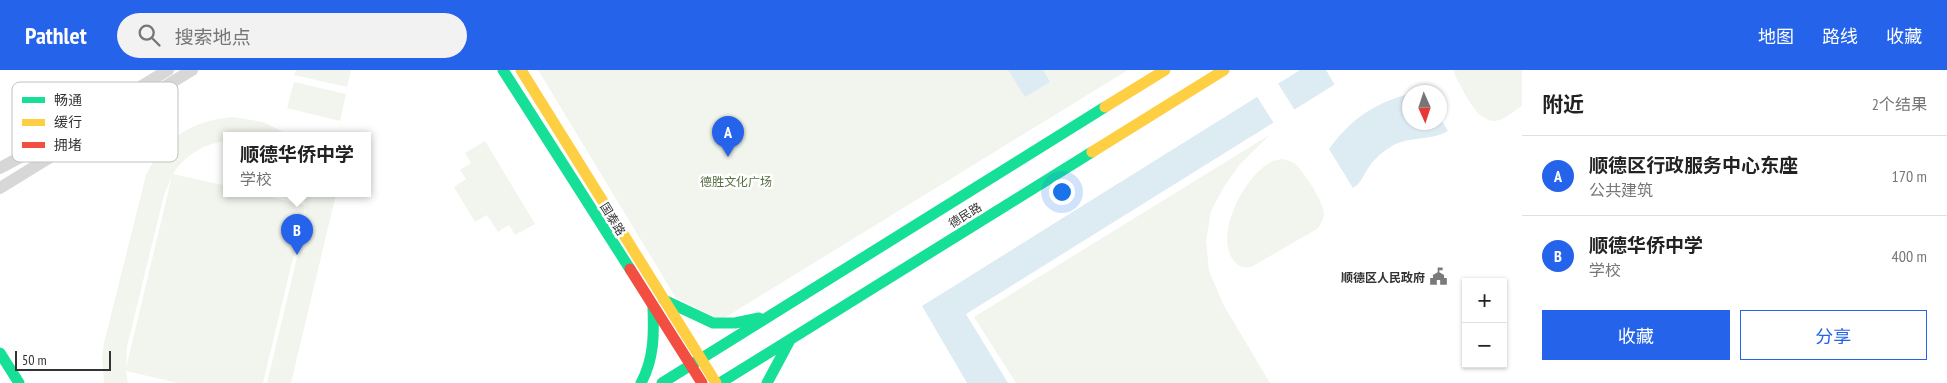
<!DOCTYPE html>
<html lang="zh">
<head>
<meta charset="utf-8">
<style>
	body { margin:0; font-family:"PT Sans Narrow","Noto Sans SC",sans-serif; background:#f2f2f2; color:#222 }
	.controls { position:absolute; right:15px; bottom:15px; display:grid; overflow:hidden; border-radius:0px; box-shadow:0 1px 4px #0004 }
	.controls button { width:45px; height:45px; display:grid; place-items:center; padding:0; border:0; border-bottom:1px solid #e0e0e0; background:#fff; color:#222; font:25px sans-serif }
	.compass { position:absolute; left:1402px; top:15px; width:45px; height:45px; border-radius:50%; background:#fff; box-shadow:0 1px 4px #0004; rotate:177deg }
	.scale { position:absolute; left:15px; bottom:12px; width:96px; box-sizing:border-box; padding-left:5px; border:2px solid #333; border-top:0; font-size:14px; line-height:18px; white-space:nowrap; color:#333; -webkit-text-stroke:4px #fff; paint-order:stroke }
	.you { position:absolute; left:1061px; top:121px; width:18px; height:18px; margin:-12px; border:4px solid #fff; border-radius:50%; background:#1a73e8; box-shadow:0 0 0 8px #1a73e833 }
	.badge { display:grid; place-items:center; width:32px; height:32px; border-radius:50%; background:#2563eb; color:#fff; font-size:16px; font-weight:700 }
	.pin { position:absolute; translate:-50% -41px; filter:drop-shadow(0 1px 2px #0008) }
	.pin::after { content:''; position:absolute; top:26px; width:18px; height:15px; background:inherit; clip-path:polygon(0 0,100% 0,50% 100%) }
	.popup { position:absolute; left:223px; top:62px; width:148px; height:65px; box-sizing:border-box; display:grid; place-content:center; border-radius:0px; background:#fff; filter:drop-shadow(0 1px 4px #0005); font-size:16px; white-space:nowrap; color:#767676 }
	.popup b { font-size:19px; color:#222 }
	.popup::after { content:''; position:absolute; left:50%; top:100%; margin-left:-10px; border:10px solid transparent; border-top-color:#fff }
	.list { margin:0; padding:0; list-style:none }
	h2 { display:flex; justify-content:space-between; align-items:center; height:65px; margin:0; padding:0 20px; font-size:21px }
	h2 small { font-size:16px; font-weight:400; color:#767676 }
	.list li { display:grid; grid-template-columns:32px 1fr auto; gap:15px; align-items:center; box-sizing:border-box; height:80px; padding:0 20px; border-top:1px solid #e0e0e0 }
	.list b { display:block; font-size:19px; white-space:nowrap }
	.list p { margin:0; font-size:16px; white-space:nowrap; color:#767676 }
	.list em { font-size:16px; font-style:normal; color:#767676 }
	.actions { display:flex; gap:10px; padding:15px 20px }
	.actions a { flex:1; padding:11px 0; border:1px solid #2563eb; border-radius:0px; text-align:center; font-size:18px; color:#2563eb }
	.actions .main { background:#2563eb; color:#fff }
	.icon { flex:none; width:28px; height:28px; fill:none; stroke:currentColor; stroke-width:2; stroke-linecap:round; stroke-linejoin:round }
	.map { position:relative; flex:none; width:1522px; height:313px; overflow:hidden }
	header { display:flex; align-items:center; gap:30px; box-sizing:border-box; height:70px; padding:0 25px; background:#2563eb; color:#fff }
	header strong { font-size:24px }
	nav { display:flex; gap:28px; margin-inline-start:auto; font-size:18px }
	.search { width:350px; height:45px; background:#f2f2f2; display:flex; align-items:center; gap:12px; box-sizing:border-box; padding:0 18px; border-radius:28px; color:#767676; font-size:19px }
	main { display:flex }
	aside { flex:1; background:#fff }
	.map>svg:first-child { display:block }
</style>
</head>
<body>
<header>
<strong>Pathlet</strong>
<div class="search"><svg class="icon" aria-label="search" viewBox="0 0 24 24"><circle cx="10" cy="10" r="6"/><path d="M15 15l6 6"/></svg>搜索地点</div>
<nav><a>地图</a><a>路线</a><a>收藏</a></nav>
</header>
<main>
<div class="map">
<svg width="1522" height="313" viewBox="0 0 1522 313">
	<rect width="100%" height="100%" fill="#fff"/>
	<!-- green -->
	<path fill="#f1f5ed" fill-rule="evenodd" d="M296 0H351L347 17 294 5Z
		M538 0H1128L721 250 676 228Z
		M1454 0H1522V36C1514 41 1504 50 1495 51 1475 51 1464 20 1455 6Z
		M294 12 346 24 340 51 287 38Z
		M232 47 263 52 291 66H227V71C205 73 185 85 173 104L227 116V124H258L305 135 304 124H336L291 313H267L304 158 305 138 263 313H178L126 301 128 313H104L102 287 104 273 146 105C165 68 191 51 232 47ZM172 106 126 298 127 277 164 125Z
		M1271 64 1240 94 1225 115 1211 141 1206 171 1209 201 1224 236 1270 313H1016L974 247Z
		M485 71 535 154 515 165 509 155 498 162 487 145 475 152 454 117 466 109 460 100 471 93 465 83Z
		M1282 89C1286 90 1290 91 1294 93 1303 100 1325 134 1324 145 1323 151 1320 155 1317 159L1251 197C1243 198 1239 197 1234 191 1213 165 1245 105 1271 92 1274 90 1279 90 1282 89Z"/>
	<!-- water -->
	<path fill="#ddebf3" d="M1008 0H1043L1050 12 1025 27Z
		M1300 0H1358L966 244 1008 313H967L922 236Z
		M1409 24 1410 52H1440V48L1448 61C1431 71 1409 66 1392 76 1382 82 1372 91 1367 100 1362 108 1361 113 1353 118L1329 79C1350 50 1374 33 1409 24Z"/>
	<!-- pier -->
	<path fill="#fff" d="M1326 0H1361L1336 17Z
		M1277 12 1296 42 1275 55 1256 25Z"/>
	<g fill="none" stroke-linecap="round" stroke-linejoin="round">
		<!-- street -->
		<path stroke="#d7d7d7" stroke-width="12" d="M0 98 60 66 168 0
			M0 118 192 0"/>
		<!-- fast -->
		<path stroke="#16e098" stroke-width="11" d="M503 0 630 199
			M664 230 713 253H735L759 248
			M0 283 19 313
			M641 313C654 289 654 265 653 238
			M662 313 1105 37
			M720 313 1092 82
			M767 313 789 272"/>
		<!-- slow -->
		<path stroke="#ffcf43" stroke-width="11" d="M521 0 716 313
			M1105 37 1165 0
			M1092 82 1224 0"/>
		<!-- jam -->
		<path stroke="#f24e42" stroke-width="11" d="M630 199 702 313"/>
	</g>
	<!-- icons -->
	<defs>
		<symbol id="civic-bare" viewBox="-9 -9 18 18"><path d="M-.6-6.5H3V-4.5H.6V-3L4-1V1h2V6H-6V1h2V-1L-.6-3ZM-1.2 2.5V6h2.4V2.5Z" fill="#7a7a7a" stroke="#fff" stroke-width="2.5" paint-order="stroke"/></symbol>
	</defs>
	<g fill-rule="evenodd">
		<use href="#civic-bare" x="1426" y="194" width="25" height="25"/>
	</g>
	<g text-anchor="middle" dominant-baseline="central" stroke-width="5" stroke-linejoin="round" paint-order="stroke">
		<!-- park labels -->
		<g font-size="12" fill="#56703f" stroke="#fff">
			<text x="736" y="111">德胜文化广场</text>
		</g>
		<!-- street labels -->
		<g font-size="12" fill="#333" stroke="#fff">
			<text transform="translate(965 145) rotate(-32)">德民路</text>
			<text transform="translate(613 149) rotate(58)">国泰路</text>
		</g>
		<!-- poi labels -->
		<g font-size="12" font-weight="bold" fill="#333" stroke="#fff" text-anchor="end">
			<text x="1425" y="207">顺德区人民政府</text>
		</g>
	</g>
	<!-- legend -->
	<rect x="12" y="12" width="166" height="80" rx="8" fill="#fff" stroke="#c2c2c2" stroke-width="1"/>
	<rect x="22" y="27" width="23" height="6" fill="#16e098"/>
	<rect x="22" y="49" width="23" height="7" fill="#ffcf43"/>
	<rect x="22" y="72" width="23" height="6" fill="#f24e42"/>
	<g font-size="14" fill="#333">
		<text x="54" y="35">畅通</text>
		<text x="54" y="57">缓行</text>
		<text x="54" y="80">拥堵</text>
	</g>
</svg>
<div class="controls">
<button>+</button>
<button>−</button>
</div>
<svg class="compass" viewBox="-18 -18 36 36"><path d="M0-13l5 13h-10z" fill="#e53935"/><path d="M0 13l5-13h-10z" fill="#767676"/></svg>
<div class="scale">50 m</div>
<div class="you"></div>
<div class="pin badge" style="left:728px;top:87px">A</div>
<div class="pin badge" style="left:297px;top:185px">B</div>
<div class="popup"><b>顺德华侨中学</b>学校</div>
</div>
<aside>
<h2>附近<small>2个结果</small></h2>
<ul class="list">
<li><span class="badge">A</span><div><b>顺德区行政服务中心东座</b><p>公共建筑</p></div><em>170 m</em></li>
<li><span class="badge">B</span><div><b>顺德华侨中学</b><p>学校</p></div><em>400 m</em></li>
</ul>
<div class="actions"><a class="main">收藏</a><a>分享</a></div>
</aside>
</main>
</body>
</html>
